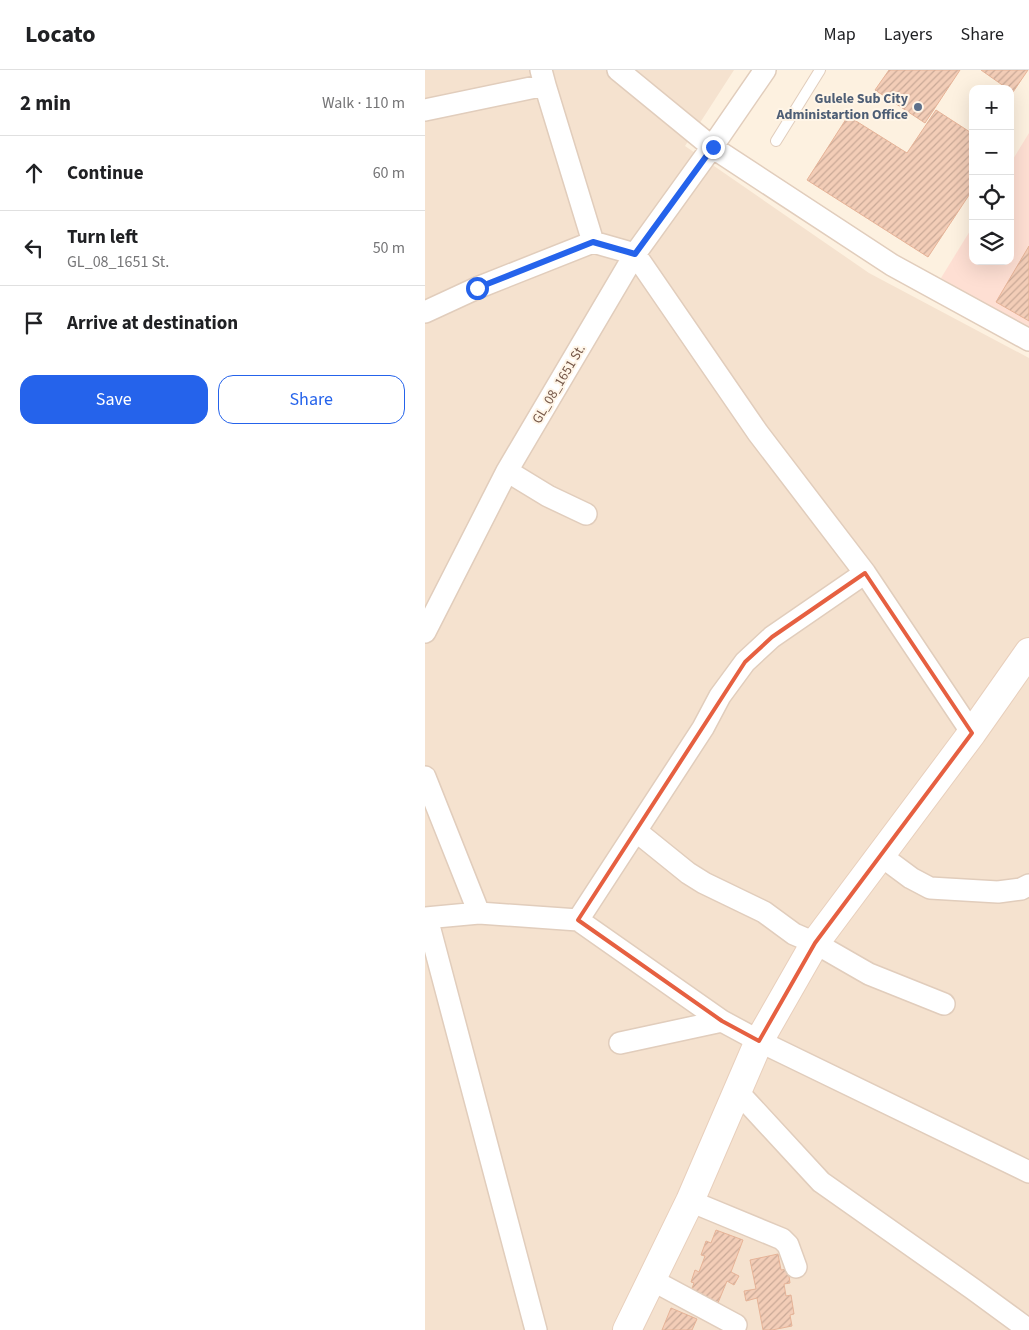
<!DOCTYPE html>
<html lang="en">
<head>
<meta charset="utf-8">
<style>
	body { margin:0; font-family:"Source Sans 3",sans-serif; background:#f6f6f6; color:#202124 }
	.controls { position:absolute; right:15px; top:15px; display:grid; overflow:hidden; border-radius:10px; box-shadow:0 5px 20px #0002 }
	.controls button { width:45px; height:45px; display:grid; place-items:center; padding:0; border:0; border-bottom:1px solid #e0e0e0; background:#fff; color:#202124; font:25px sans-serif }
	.stop { position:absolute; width:15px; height:15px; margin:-11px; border:4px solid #2563eb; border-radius:50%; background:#fff }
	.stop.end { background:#2563eb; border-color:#fff; box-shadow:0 1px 5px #0008 }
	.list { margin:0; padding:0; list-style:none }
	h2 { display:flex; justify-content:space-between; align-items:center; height:65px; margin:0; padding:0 20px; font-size:21px }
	h2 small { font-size:16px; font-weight:400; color:#757577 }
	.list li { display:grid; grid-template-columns:32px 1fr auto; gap:15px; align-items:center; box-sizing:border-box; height:75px; padding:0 20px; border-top:1px solid #e0e0e0 }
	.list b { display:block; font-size:19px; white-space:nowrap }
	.list p { margin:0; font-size:16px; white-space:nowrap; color:#757577 }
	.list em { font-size:16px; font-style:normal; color:#757577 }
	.actions { display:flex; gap:10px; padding:15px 20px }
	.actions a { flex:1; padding:11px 0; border:1px solid #2563eb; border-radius:15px; text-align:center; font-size:18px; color:#2563eb }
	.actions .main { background:#2563eb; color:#fff }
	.icon { flex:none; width:28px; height:28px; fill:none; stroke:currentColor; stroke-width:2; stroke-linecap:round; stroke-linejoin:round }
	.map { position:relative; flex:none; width:604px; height:1260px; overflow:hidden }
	header { display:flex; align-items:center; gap:30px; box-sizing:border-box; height:70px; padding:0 25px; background:#fff; border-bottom:1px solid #e0e0e0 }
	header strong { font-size:24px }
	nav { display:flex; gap:28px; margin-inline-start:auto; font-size:18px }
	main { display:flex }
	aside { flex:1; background:#fff }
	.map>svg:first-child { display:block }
</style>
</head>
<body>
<header>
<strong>Locato</strong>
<nav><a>Map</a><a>Layers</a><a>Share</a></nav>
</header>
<main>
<aside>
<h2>2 min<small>Walk · 110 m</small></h2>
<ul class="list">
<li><svg class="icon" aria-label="ahead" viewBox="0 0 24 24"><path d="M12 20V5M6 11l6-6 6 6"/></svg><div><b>Continue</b></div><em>60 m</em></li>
<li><svg class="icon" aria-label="left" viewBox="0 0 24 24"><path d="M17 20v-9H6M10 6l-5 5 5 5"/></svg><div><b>Turn left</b><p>GL_08_1651 St.</p></div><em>50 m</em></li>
<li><svg class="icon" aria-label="arrive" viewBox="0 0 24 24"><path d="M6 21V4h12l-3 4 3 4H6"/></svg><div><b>Arrive at destination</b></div></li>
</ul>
<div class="actions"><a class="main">Save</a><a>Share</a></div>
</aside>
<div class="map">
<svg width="604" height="1260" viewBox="0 0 604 1260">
	<defs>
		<pattern id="building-hatch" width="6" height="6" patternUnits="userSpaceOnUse" patternTransform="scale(1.25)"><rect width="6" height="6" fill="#f3cdb7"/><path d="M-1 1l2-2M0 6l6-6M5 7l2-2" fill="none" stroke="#c9a997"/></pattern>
	</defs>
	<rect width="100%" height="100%" fill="#fdf1e0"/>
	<!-- residential -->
	<path fill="#f5e2cf" d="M0 0H309L260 76 444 203 604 288V1260H0Z"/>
	<!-- commercial -->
	<path fill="#fedfd3" d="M604 63V264L516 208 548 156V191H585V94Z"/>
	<!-- building -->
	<path fill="url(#building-hatch)" stroke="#e6b397" d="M464 0H535L500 53 450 20Z
		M556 0H603L588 22 585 19H583Z
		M511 40 548 64V119L503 187 382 110 423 46 482 83Z
		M604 176V251L571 232Z
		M291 1160 318 1170 306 1202 314 1206 309 1215 302 1211 290 1240 263 1229 269 1213 266 1212 270 1200 274 1202 280 1186 276 1185 281 1171 286 1173Z
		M353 1184 356 1200 363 1199 365 1213 359 1214 361 1226 366 1225 369 1244 365 1245 367 1256 347 1260H338L332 1228 321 1231 319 1221 331 1219 325 1190Z
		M246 1238 272 1249 267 1260H237Z"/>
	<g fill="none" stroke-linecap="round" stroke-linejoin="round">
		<defs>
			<path id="service" d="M351 71 395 0"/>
			<path id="minor" d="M193 0 287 77 467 195 604 270
				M120 15 168 172 210 184 333 363 440 503 547 663
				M0 40 120 15 116 0
				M0 242 52 218 168 172
				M82 401 123 426 161 444
				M0 562 82 401 210 184 287 77 340 0
				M0 707 54 843
				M211 761 263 803 279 813 339 842 369 864 390 873 444 904 519 934
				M455 785 486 808 505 818 573 822 596 819 604 815
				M0 848 54 843 153 850 297 951 334 971 604 1102
				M2 848 111 1260
				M153 850 278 658 295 626 320 592 347 567 440 503
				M195 973 297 951
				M312 1021 396 1112 548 1219 604 1260
				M265 1131 357 1169 363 1175 371 1197
				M227 1210 311 1255"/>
			<path id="secondary" d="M202 1260 265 1131 334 971 390 873 547 663 604 582"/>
		</defs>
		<!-- service casing -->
		<use href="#service" stroke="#e1cdbc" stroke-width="12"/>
		<!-- minor casing -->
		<use href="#minor" stroke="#e1cdbc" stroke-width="24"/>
		<!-- secondary casing -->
		<use href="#secondary" stroke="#e8cfbc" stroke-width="30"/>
		<!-- service -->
		<use href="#service" stroke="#fff" stroke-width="10"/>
		<!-- minor -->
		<use href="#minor" stroke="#fff" stroke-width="21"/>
		<!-- secondary -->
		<use href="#secondary" stroke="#fff" stroke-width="28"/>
	</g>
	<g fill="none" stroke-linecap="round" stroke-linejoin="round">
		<!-- route -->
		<path stroke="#2563eb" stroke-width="6" d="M52 218 168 172 210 184 288 77"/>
	</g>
	<!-- marked area -->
	<path fill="none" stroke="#e66041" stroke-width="4" stroke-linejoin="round" d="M440 503 547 663 390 873 334 971 297 951 153 850 320 592 347 567Z"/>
	<!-- markers -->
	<circle fill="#5c6f8a" stroke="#fff5e7" stroke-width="2" cx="493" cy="37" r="5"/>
	<g text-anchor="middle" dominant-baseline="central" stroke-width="4" stroke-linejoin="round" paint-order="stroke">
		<!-- service labels -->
		<g font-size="14" font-weight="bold" fill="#4e5e75" stroke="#fff5e7" text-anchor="end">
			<text x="483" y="29">Gulele Sub City<tspan x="483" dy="16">Administartion Office</tspan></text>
		</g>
		<!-- street labels -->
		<g font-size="14" fill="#745647" stroke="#fff5e7">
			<text transform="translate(134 314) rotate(-59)">GL_08_1651 St.</text>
		</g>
	</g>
</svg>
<div class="controls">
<button>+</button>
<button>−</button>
<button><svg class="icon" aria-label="locate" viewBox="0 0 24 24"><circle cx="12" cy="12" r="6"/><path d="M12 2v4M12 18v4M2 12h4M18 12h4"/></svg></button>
<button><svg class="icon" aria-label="layers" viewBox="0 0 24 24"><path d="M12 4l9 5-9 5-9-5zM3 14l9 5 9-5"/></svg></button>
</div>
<div class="stop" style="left:52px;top:218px"></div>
<div class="stop end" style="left:288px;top:77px"></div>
</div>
</main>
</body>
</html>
